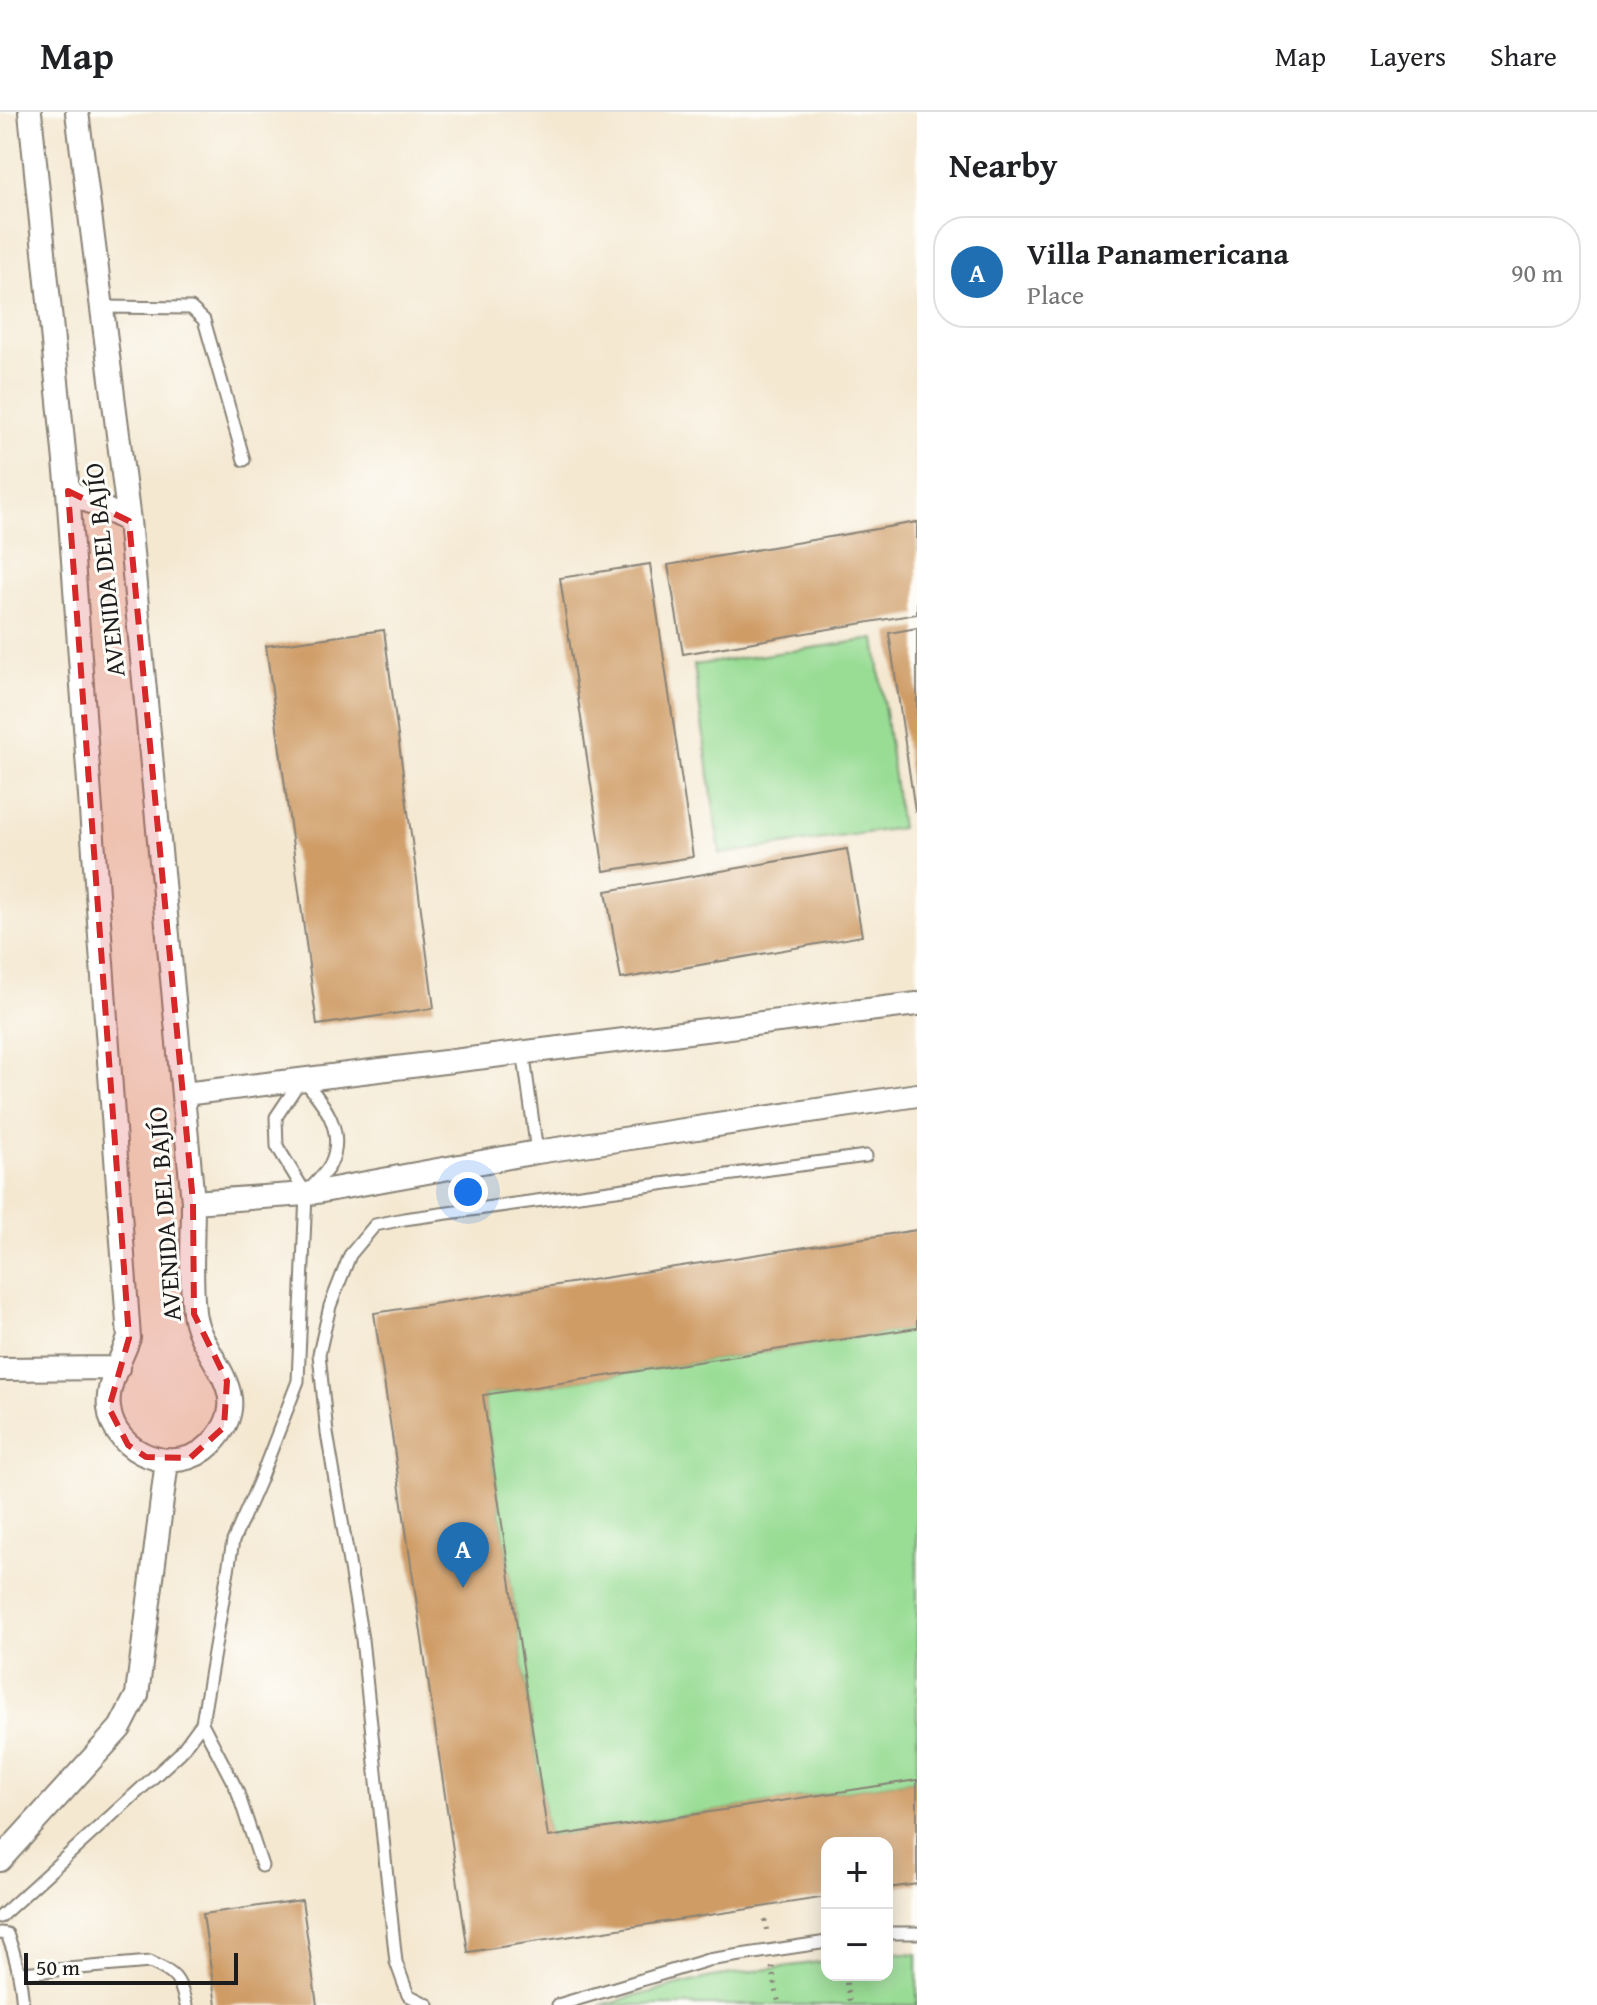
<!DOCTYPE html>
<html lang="en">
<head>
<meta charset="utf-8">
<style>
	body { margin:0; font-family:"Gentium Book Plus",serif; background:#f6f6f6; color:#202124 }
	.controls { position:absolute; right:24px; bottom:24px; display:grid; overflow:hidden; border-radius:16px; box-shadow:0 4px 20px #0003 }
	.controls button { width:72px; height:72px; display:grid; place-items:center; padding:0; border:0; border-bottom:2px solid #e0e0e0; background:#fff; color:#202124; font:40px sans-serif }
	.scale { position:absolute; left:24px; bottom:20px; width:214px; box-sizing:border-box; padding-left:8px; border:4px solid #1c1c1c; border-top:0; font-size:22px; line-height:28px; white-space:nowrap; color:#1c1c1c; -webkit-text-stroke:6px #fdfcf7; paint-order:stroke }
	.you { position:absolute; left:468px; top:1080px; width:28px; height:28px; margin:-20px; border:6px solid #fff; border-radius:50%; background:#1a73e8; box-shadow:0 0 0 12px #1a73e833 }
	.badge { display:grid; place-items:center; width:52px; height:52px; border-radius:50%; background:#1f6fb2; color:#fff; font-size:26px; font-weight:700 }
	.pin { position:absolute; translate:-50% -66px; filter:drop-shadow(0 2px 4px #0008) }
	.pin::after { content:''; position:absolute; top:42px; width:28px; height:24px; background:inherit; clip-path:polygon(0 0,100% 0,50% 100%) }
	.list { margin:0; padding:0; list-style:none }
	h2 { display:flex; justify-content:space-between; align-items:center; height:104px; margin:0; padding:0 32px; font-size:34px }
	h2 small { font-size:26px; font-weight:400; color:#757577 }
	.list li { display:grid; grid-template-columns:52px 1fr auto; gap:24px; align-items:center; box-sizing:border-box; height:112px; margin:0 16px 16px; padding:0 16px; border:2px solid #e0e0e0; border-radius:32px }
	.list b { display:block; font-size:30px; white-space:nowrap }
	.list p { margin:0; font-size:26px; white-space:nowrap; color:#757577 }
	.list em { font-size:26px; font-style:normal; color:#757577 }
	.map { position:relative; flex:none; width:917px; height:1893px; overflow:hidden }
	header { display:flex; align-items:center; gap:48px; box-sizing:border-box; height:112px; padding:0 40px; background:#fff; border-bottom:2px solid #e0e0e0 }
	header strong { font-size:38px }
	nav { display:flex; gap:44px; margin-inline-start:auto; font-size:28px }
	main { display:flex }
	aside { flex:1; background:#fff }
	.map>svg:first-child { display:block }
</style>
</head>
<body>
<header>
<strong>Map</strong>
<nav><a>Map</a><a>Layers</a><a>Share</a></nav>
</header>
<main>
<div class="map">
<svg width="917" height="1893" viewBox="0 0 917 1893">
	<rect width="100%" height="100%" fill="#fdfcf7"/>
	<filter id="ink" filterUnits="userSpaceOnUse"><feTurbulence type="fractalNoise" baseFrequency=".0125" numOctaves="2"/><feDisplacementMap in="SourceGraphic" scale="16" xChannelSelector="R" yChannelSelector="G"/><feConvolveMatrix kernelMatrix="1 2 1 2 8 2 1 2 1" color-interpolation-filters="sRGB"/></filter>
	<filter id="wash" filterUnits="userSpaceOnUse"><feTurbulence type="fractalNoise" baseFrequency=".006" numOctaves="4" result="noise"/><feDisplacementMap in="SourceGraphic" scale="32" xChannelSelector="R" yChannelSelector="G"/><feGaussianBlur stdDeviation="1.8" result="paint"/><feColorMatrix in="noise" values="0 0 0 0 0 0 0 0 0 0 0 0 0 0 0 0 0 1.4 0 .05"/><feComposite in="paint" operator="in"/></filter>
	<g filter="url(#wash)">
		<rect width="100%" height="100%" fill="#f4e8d1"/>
		<!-- green -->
		<path fill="#99dd95" stroke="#5a7c58" stroke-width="2" d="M875 527 901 716 720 742 694 553Z
			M917 1216V1668L548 1725 483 1283Z
			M887 1840 917 1842V1893H600L711 1865 827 1849V1863H887Z"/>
		<g id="blocks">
			<!-- building -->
			<path fill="#cf9c66" d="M917 410V502L683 542 668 453Z
				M650 452 693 745 604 759 560 466Z
				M917 516V699H915L889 521Z
				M384 518 434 896 317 913 266 534Z
				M847 737 862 824 621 867 606 779Z
				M917 1118V1216L483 1283 548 1725 917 1668V1772L887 1776V1731H827V1785L468 1840 374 1201Z
				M302 1788 317 1893H216L203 1802Z"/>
		</g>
	</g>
	<g filter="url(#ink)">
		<use href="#blocks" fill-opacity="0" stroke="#888276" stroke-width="2"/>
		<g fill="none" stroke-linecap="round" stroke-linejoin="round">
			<defs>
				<path id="service" d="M102 195 191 196 204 208 244 348
					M523 938 537 1040
					M202 1611 237 1678 262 1754
					M0 1805 180 1641 202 1611 233 1429 259 1370 298 1269 306 1082 277 1034 276 1005 302 966C323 990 347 1019 330 1053 325 1062 316 1070 309 1078
					M0 1821 7 1822C17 1846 21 1867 23 1893
					M887 1821H917
					M21 1861 150 1850C175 1861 180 1866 186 1893
					M428 1893 408 1883 396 1850 362 1527 327 1321 319 1242 330 1194 350 1143 375 1113 404 1107 866 1044
					M558 1893 708 1848 827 1830"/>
				<path id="minor" d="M30 0 68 379 129 1226C121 1248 106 1273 109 1296 114 1343 177 1366 211 1332 261 1281 199 1247 194 1200 190 1164 193 1126 193 1090L129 409 77 0
					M68 379 129 409
					M184 982 917 892
					M193 1090 306 1082 537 1040 917 983
					M0 1257 118 1256
					M0 1748 120 1616 137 1583 167 1349"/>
			</defs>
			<!-- service casing -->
			<use href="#service" stroke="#888276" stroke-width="15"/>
			<!-- minor casing -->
			<use href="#minor" stroke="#888276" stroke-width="26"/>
			<!-- path -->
			<path stroke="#888276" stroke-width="5" stroke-dasharray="2 6" stroke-linecap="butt" d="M765 1808 767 1821
				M772 1855 779 1893
				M845 1863 850 1892"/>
			<!-- service -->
			<use href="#service" stroke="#fff" stroke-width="11"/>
			<!-- minor -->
			<use href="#minor" stroke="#fff" stroke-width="22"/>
		</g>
	</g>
	<!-- marked area -->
	<path fill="#d62828" fill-opacity="0.2" stroke="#d62828" stroke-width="6" stroke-dasharray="16 10" stroke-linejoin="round" d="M68 379 129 409 193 1090 194 1202 227 1269 224 1315 190 1346 146 1345 128 1333 109 1296 129 1226Z"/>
	<g text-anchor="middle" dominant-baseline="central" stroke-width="6" stroke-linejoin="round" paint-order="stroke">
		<!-- street labels -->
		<g font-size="26" fill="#1c1c1c" stroke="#fdfcf7">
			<text transform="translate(104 458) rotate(-96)">AVENIDA DEL BAJÍO</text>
			<text transform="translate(164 1102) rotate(-94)">AVENIDA DEL BAJÍO</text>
		</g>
	</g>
</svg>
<div class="controls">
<button>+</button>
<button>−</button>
</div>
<div class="scale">50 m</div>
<div class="you"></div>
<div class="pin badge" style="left:463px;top:1476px">A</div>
</div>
<aside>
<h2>Nearby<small></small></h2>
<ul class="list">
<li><span class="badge">A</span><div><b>Villa Panamericana</b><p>Place</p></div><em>90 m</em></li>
</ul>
</aside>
</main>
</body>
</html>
